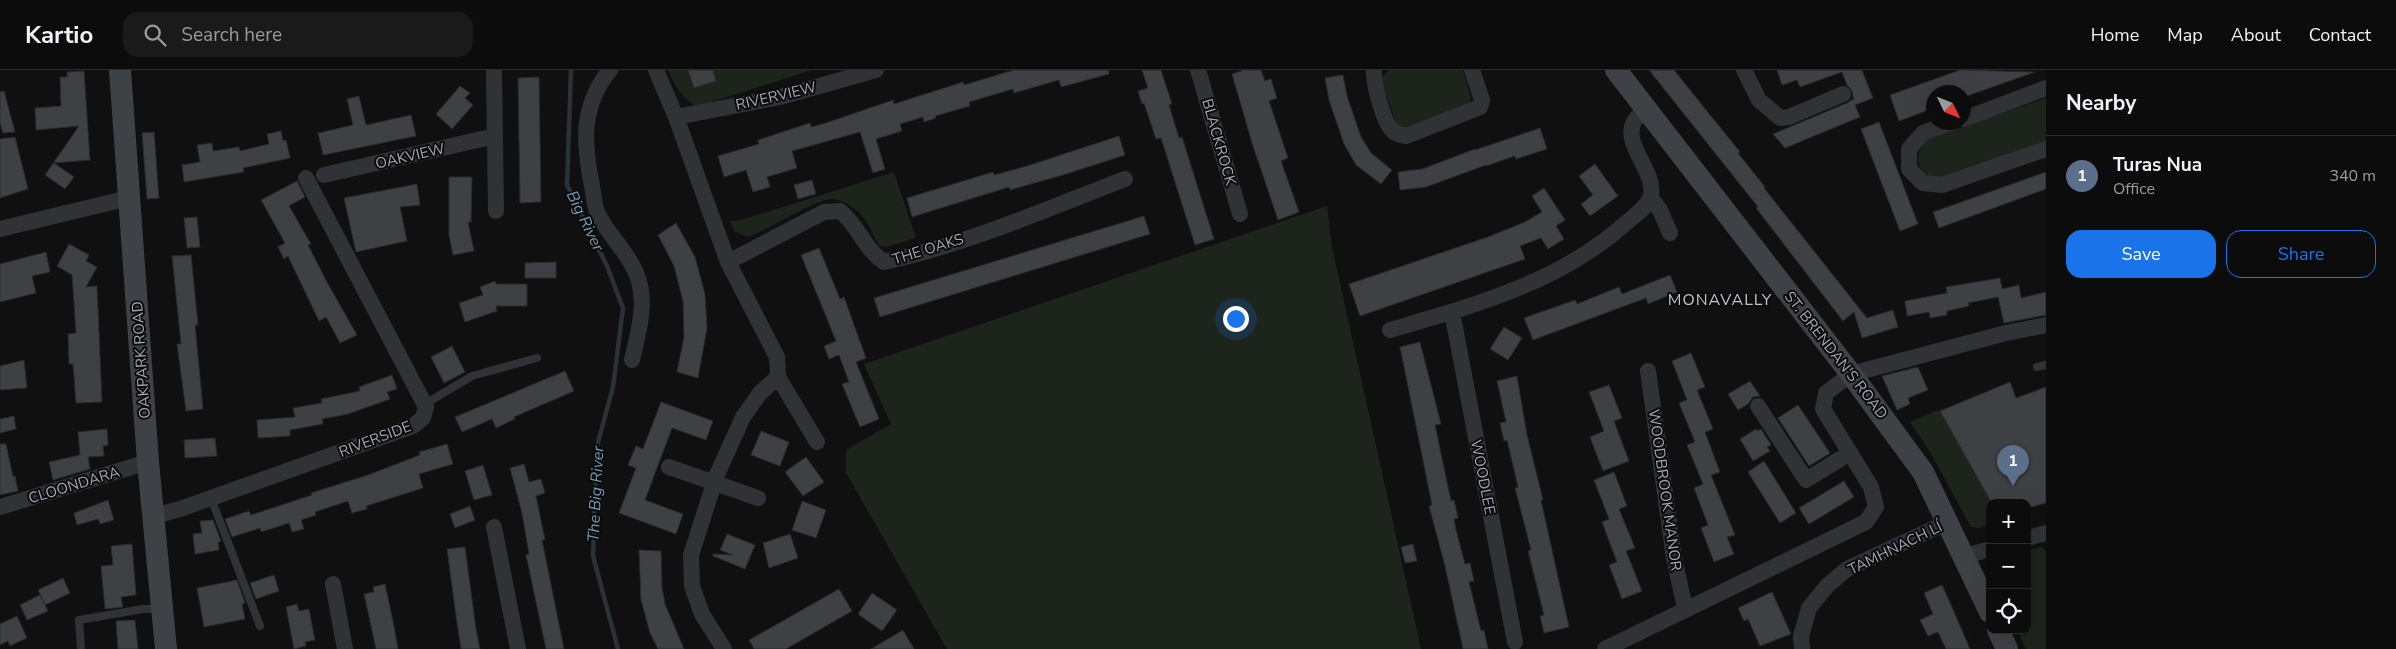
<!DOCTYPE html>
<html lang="en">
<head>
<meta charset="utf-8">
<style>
	body { margin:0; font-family:"Nunito Sans",sans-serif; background:#1a1a1b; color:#f1f3f6 }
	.controls { position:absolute; right:15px; bottom:15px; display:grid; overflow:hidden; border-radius:10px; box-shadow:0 5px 20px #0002 }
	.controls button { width:45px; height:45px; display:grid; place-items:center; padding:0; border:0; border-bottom:1px solid #2c2c2e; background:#0c0c0d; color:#f1f3f6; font:25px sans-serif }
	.compass { position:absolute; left:1926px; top:15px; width:45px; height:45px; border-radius:50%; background:#0c0c0d; box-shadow:0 5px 20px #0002; rotate:133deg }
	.you { position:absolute; left:1235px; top:248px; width:18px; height:18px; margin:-12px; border:4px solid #fff; border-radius:50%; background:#1a73e8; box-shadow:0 0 0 8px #1a73e833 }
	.badge { display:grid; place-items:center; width:32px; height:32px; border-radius:50%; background:#1a73e8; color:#fff; font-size:16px; font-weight:700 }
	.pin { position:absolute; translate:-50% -41px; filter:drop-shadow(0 1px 2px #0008) }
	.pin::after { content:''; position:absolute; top:26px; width:18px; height:15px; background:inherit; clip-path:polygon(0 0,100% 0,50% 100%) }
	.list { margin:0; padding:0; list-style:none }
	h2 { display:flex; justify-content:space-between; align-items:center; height:65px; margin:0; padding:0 20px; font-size:21px }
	h2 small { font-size:16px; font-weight:400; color:#9a9b9d }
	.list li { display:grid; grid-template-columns:32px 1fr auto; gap:15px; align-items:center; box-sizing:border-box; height:80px; padding:0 20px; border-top:1px solid #2c2c2e }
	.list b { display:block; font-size:19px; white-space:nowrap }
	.list p { margin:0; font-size:16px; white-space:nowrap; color:#9a9b9d }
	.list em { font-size:16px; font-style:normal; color:#9a9b9d }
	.actions { display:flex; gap:10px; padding:15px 20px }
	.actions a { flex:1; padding:11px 0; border:1px solid #1a73e8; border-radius:15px; text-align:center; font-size:18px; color:#1a73e8 }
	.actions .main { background:#1a73e8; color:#fff }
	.icon { flex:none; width:28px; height:28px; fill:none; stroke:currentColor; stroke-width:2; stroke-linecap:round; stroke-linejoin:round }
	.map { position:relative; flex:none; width:2046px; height:579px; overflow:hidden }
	header { display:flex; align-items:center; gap:30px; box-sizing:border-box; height:70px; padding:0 25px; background:#0c0c0d; border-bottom:1px solid #2c2c2e }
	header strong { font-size:24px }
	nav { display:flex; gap:28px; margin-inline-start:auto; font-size:18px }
	.search { width:350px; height:45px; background:#1a1a1b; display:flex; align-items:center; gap:12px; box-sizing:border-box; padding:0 18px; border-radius:15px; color:#9a9b9d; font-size:19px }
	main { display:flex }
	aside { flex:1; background:#0c0c0d }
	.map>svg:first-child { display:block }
</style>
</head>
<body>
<header>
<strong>Kartio</strong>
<div class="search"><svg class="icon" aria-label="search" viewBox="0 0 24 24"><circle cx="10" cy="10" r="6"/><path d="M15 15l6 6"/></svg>Search here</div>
<nav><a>Home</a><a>Map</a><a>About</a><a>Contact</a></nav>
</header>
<main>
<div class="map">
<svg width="2046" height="579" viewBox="0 0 2046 579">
	<rect width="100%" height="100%" fill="#101011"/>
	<!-- green -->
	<path fill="#1c241c" d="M668 0H812L696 37C682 26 674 17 668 0Z
		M1389 0H1463L1471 28 1469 35 1407 60 1400 58 1396 53 1382 12 1383 6Z
		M2046 28V71L1943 108H1931C1914 98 1914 81 1929 69Z
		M894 102 916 168 886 177 880 176C873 168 871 156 863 147 857 139 841 128 831 129 809 132 772 159 747 167L734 161 730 151 741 150Z
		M1327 136 1332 177 1421 579H947L846 403V380L891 354 864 294Z
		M1935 341H1940L1993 433H1990V455L1980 458 1971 457 1927 377 1910 352Z
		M2041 477 2046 481V579H2026L2017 560H2027V481Z"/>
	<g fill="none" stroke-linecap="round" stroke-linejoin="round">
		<!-- stream -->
		<path stroke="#283237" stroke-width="4.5" d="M571 0 567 115 607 196 623 238 613 317 597 376 593 486 618 579"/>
	</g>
	<!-- building -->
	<path fill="#3e4044" stroke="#292a2d" d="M688 0H713L716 11 694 18Z
		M1014 0H1108L1109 4 1061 17 1059 10 1014 23 1013 19 969 32 970 36 935 46 936 48 924 52 923 47 900 54 902 61 876 69 885 99 873 103 860 62 792 81 797 98 767 107 770 117 753 122 746 100 724 107 718 86 759 74 758 70 810 53 811 57 826 53 893 30 894 34 963 12 964 15Z
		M1142 0H1161L1172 34 1169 35 1179 68 1182 67 1214 169 1195 175 1161 68 1156 69 1144 33 1142 34 1138 21 1148 18Z
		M1244 0H1261L1265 11 1271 9 1277 28 1269 31 1288 88 1281 91 1299 142 1278 150 1252 73 1232 4Z
		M1649 0H1674L1740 82 1738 83 1765 117 1764 118 1867 248 1893 240 1898 257 1862 268 1854 242 1843 251 1756 138 1758 137Z
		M1777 0H1862L1873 28 1855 35 1860 47 1785 78 1773 64 1847 33 1853 29 1854 31 1852 21 1847 15 1842 2 1800 17 1797 10 1782 15Z
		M1960 0 2035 2 1964 27V22H1934V38L1899 51 1890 25Z
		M84 1 90 90 54 93 74 107 65 119 45 105 79 56 36 60 35 38 61 36 60 7H67V2Z
		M1343 5 1347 26 1361 67 1371 83 1392 100 1381 114 1356 95 1344 74 1329 30 1325 8Z
		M539 7 541 132 520 133 518 8Z
		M460 16 470 23 465 28 473 35 452 59 436 44Z
		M4 21 15 62 3 63 0 53V22Z
		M359 26 366 55 411 45 416 66 323 85 318 63 353 55 347 29Z
		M1879 52 1918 154 1900 161 1861 59Z
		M1540 58 1547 79 1516 89 1515 86 1486 96V95L1426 117 1400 120 1398 102 1422 99 1475 79V80Z
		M281 61 283 71 286 70 290 88 243 98 244 102 184 112 182 95 200 92 197 75 212 73 213 81 239 77 240 81 269 74 267 64Z
		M154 62 159 128 147 129 142 63Z
		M1119 66 1125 85 1063 105 1010 120 1009 117 912 147 907 128 993 102 994 105 1027 96Z
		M15 67 28 119 0 128V69Z
		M1595 94 1618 126 1590 146 1581 134 1593 125 1579 106Z
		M2046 102V119L1939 158 1933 142Z
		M449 107H472L471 152H468L474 181 453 185 449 165Z
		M812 110 816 124 798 129 794 115Z
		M297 111 305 127 289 136 311 174 308 175 328 214 357 265 340 273 326 247 319 251 288 186 284 189 278 177 285 173 261 130Z
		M417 114 420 135 400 137 407 171 356 182 344 128Z
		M1544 118 1565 150 1556 156 1564 169 1548 179 1541 168 1520 176 1525 189 1360 246 1349 214 1488 167 1525 152 1542 142 1532 126Z
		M1144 146 1150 164 880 247 874 228Z
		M197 147 200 177 187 178 184 148Z
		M676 153 695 187 705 224 707 258 698 308 677 302 684 267 683 231 674 196 658 165Z
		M69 174 89 185 86 191 97 197 86 217 97 216 102 332 76 333 73 294H69L68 264 76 263 72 205 57 196Z
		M819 178 840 229 844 227 866 288 856 292 879 349 860 357 842 314 849 312 839 285 829 289 824 276 836 271 801 185Z
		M46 182 50 202 32 206 36 223 0 232V194Z
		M191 185 198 255H195L203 339 186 341 177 274H181L172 186Z
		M556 192V208H525V193Z
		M1670 205 1677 222 1648 234 1646 228 1533 270 1524 248 1575 230 1577 234 1619 217 1622 224Z
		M2000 208 2002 219 2019 215 2021 228 2046 222V245L2004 253 1998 227 1968 233 1969 236 1947 241V245L1930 248 1929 242 1907 246 1905 231 1947 223 1946 217Z
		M495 211 496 214H527V236H496L497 241 465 252 459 233 483 225 480 217Z
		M1504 257 1522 268 1508 290 1490 279Z
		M1420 272 1441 354 1435 355 1451 431 1454 430 1458 448 1454 449 1456 460 1465 494 1470 493 1474 511 1469 512 1481 561 1484 560 1488 579H1463L1445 496 1429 436 1432 435 1400 277Z
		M452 276 465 302 444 313 431 287Z
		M1691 283 1705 317 1697 320 1713 359 1705 362 1720 402 1711 405 1735 465 1727 467 1734 484 1714 492 1701 458 1708 455 1694 418 1703 414 1687 375 1695 372 1679 333 1687 330 1672 291Z
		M24 290 27 318 0 320V296Z
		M1918 297 1928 320 1908 328 1910 334 1897 340 1882 306Z
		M565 301 574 321 514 347 515 349 496 358 492 349 462 362 455 347Z
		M392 305 397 319 387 322 390 329 348 344 322 349 323 354 290 360V366L258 368 257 350 295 347 293 338 322 333 321 329 360 321 359 317Z
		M1517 306 1527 365 1543 430H1541L1569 557 1544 563 1540 546 1544 545 1528 481 1531 480 1515 418 1518 417 1507 370 1504 371 1500 353 1506 352 1497 311Z
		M1750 311 1760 326 1753 327 1748 334 1738 340 1728 324Z
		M2010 312 2016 328 2046 317V433L2027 438V433H1993L1990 430 1940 341Z
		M1609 315 1622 348 1614 351 1629 391 1603 401 1590 367 1604 361 1589 322Z
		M661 332 713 351 706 370 672 358 645 430 683 444 676 464 619 443 636 398 628 395 636 376 643 379Z
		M1798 335 1830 383 1809 396 1778 348Z
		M14 346 16 359 0 363V349Z
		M107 359 108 375 103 376 104 386 88 387 90 399 53 410 49 392 80 385 78 362Z
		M1756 359 1757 361 1761 359 1771 375 1767 377 1770 381 1753 391 1740 369Z
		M761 361 789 372 780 396 751 385Z
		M215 368 217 386 185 388 184 370Z
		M0 374H6L13 407 15 406 18 421 0 425Z
		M447 374 453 394 419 404 423 418 366 436 367 439 352 443 348 431 315 442 316 445 301 450 304 459 292 462 289 453 261 462 260 458 232 467 225 449 249 441 251 445 312 425 311 423 368 405 420 385 419 382Z
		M806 387 824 412 803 426 785 402Z
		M1764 391 1796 443 1780 453 1748 402Z
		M524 394 529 412 541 409 545 423 536 426 545 470H542L564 579H546L526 485 529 484 522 443 510 398Z
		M483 395 492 425 474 430 465 401Z
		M1614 402 1627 436 1619 439 1635 478 1626 481 1642 521 1622 529 1609 495 1617 492 1602 452 1609 449 1594 410Z
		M1844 411 1854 427 1809 454 1799 438Z
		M108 430 114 450 100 454 98 449 77 455 74 443Z
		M802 431 826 440 816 468 792 460Z
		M470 436 475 450 455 458 450 444Z
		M213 450 221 471 218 472 219 480 195 484 193 464 202 463 200 451Z
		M727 464 755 475 745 499 713 486V484L733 485 720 480Z
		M790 464 798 488 769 498 763 473Z
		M132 474 136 525 121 527 123 537 105 539 101 496 113 495 111 476Z
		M1413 474 1417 491 1405 493 1401 477Z
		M465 477 476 559 480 579H461L457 553 447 479Z
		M639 480 661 481 662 517 665 534 684 579H658L650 563 641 530Z
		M274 505 279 521 256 529 250 513Z
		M63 508 70 523 45 535 38 520Z
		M237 510 245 533 242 534 245 549 204 557 197 518Z
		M385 514 394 556 398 579H376L364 524 374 522 373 517Z
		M1942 515 1951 535 1970 579H1946L1938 562 1928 566 1920 550 1933 544 1924 523Z
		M839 519 852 541 786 579H754L749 570Z
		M1772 522 1791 564 1760 576 1748 549 1744 551 1738 538Z
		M872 523 897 540 882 561 858 544Z
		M40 525 48 541 27 550 20 535Z
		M297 534 299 541 309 539 315 570 305 572 306 576 294 579 286 537Z
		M17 546 27 568 10 576 8 571 0 575V554Z
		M135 550 138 579H118L116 551Z
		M903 560 914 579H871Z"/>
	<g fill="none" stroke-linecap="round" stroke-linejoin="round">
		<!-- service -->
		<path stroke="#303236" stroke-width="8" d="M2037 297 2046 295
			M425 334 472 306 537 288
			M211 428 260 556
			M81 579 79 550 143 539H160"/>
		<!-- minor -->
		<path stroke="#303236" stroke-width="16" d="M494 0 496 141
			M610 0C581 36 583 72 592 116 594 125 594 138 599 146 611 169 631 185 639 211 646 237 638 264 632 290
			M656 0 676 47 728 192 777 287 778 307 760 323 743 347 716 407 691 485 692 516 702 544 724 579
			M1198 0 1240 144
			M1374 0C1373 12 1383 51 1392 60 1396 64 1400 65 1406 66L1480 37 1482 30 1472 0
			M1744 0 1759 30 1780 48 1789 47 1843 24
			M676 47 780 27 876 0
			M1964 49 2046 18
			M1953 52 1923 63 1909 79V99L1923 113 1942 115 2046 79
			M324 105 495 66
			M1651 128 1660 140 1670 163
			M0 159 129 128
			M728 192 824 142 840 141C859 156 864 179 884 192 967 174 1047 139 1125 109
			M1452 242 1515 572
			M1390 260C1475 235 1559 213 1626 153 1635 145 1649 136 1651 125 1656 101 1620 72 1635 50 1638 46 1643 43 1646 40
			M1648 301 1674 488 1685 538
			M778 307 817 372
			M1758 336 1806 410 1850 383
			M669 397 758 428
			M0 437 148 392
			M154 446 180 439 413 356 423 348 426 337 306 108
			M494 457 518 579
			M2027 468 2046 463
			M1965 486 1990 479
			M333 514 345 579
			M1605 579 1866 452 1876 437 1871 417 1823 339 1826 323 1851 304 2006 263 2046 255
			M1802 579 1801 566 1809 538 1827 516 1847 499 1948 452"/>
		<!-- secondary -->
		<path stroke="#3e4146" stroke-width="22" d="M120 0 148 392 166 579
			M1616 0 1851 304 1923 402 1990 542
			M1998 560 2007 579"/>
	</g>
	<g text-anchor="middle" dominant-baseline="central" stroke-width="4" stroke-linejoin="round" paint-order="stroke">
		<!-- street labels -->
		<g font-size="15" fill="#a0a8b3" stroke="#0b0b0c">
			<text transform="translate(776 26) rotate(-13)">RIVERVIEW</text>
			<text transform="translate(1219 72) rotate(74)">BLACKROCK</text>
			<text transform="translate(410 86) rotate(-13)">OAKVIEW</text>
			<text transform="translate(928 179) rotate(-17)">THE OAKS</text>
			<text transform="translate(1836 285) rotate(52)">ST. BRENDAN'S ROAD</text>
			<text transform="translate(141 290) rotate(-94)">OAKPARK ROAD</text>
			<text transform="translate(375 369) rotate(-21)">RIVERSIDE</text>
			<text transform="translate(1483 407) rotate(79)">WOODLEE</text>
			<text transform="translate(74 415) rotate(-17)">CLOONDARA</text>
			<text transform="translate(1665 420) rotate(82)">WOODBROOK MANOR</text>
			<text transform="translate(1895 478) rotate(-26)">TAMHNACH LÍ</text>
		</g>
		<!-- water labels -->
		<g font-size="16" font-style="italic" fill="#759bb0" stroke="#0b0b0c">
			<text transform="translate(585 151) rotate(64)">Big River</text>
			<text transform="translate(596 424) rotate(-87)">The Big River</text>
		</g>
		<!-- neighbourhood labels -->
		<g font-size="16" letter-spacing="1" fill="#c1c6ce" stroke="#0b0b0c">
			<text x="1720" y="230">MONAVALLY</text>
		</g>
	</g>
</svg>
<div class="controls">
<button>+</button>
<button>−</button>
<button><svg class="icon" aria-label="locate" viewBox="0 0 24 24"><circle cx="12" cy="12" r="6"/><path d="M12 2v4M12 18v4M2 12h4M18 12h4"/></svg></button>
</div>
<svg class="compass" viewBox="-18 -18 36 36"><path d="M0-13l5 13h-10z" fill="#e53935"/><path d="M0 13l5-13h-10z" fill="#9a9b9d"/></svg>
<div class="you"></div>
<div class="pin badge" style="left:2013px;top:416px;background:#5c6f8a">1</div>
</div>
<aside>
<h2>Nearby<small></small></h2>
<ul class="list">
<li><span class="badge" style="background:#5c6f8a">1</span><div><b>Turas Nua</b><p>Office</p></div><em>340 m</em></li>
</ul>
<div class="actions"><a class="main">Save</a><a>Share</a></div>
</aside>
</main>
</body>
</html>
